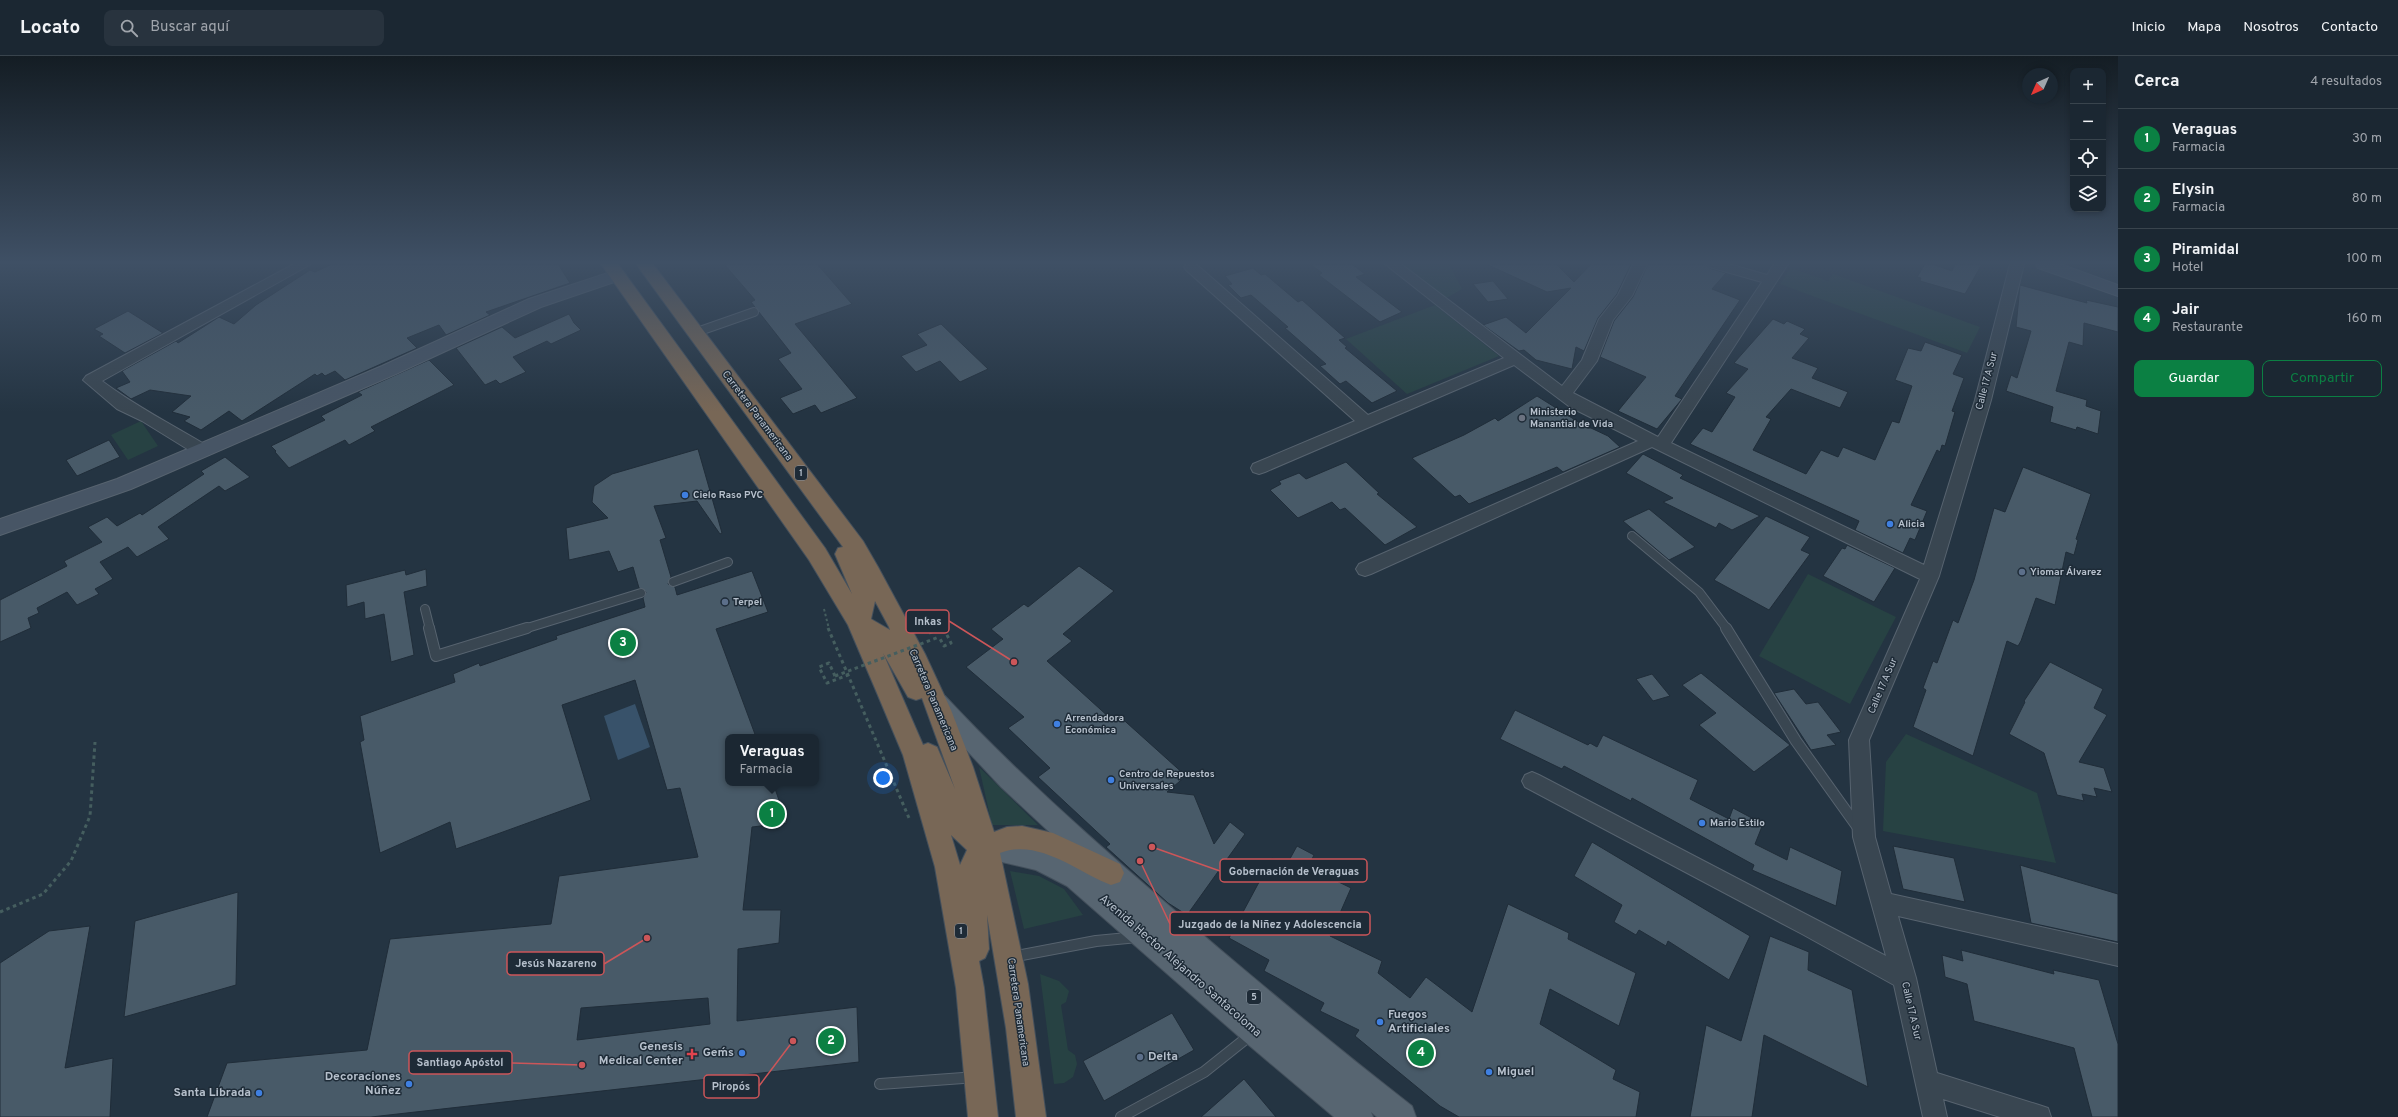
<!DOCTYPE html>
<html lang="es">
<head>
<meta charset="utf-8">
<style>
	body { margin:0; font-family:Overpass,sans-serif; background:#28333e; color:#f1f3f6 }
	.controls { position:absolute; right:12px; top:12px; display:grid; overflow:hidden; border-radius:8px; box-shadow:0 2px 6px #0003 }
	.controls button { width:36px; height:36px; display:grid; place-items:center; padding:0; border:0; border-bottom:1px solid #39444d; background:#1b2732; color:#f1f3f6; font:20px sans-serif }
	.compass { position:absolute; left:2022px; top:12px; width:36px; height:36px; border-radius:50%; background:#1b2732; box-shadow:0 2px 6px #0003; rotate:225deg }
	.you { position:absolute; left:883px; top:722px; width:14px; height:14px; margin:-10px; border:3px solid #fff; border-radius:50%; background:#1a73e8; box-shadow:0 0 0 6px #1a73e833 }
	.badge { display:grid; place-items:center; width:26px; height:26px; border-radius:50%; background:#0b8043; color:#fff; font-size:13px; font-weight:700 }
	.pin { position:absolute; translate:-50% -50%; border:2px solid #fff; box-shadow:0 1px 4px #0006 }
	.popup { position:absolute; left:725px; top:678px; width:94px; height:52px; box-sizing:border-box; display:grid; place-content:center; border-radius:8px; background:#1b2732; filter:drop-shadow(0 1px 3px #0005); font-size:13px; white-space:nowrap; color:#a0a5ac }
	.popup b { font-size:15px; color:#f1f3f6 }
	.popup::after { content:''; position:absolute; left:50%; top:100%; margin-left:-8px; border:8px solid transparent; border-top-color:#1b2732 }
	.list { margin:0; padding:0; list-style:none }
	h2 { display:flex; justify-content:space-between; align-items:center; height:52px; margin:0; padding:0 16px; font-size:17px }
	h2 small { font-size:13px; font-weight:400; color:#a0a5ac }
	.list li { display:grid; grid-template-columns:26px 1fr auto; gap:12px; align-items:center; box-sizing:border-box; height:60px; padding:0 16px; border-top:1px solid #39444d }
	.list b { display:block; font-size:15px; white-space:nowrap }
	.list p { margin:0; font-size:13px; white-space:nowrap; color:#a0a5ac }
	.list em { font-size:13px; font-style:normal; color:#a0a5ac }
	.actions { display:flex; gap:8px; padding:12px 16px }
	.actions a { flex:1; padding:9px 0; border:1px solid #0b8043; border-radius:8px; text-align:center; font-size:14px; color:#0b8043 }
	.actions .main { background:#0b8043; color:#fff }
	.icon { flex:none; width:22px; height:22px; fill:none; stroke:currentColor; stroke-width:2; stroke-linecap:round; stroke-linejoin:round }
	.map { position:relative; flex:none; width:2118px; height:1061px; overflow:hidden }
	header { display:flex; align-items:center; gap:24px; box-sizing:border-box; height:56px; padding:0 20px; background:#1b2732; border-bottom:1px solid #39444d }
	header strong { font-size:19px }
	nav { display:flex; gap:22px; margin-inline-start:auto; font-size:14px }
	.search { width:280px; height:36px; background:#28333e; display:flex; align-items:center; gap:10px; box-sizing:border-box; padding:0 14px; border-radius:8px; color:#a0a5ac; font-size:15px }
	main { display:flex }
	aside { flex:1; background:#1b2732 }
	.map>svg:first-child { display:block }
</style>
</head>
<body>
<header>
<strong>Locato</strong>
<div class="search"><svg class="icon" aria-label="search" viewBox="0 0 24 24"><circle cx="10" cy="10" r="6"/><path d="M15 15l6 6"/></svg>Buscar aquí</div>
<nav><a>Inicio</a><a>Mapa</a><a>Nosotros</a><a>Contacto</a></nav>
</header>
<main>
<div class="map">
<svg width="2118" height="1061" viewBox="0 0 2118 1061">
	<rect width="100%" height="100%" fill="#243442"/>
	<!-- green -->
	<path fill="#274243" d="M1400 208H1449L1462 233 1445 243Z
		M1791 212 1828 225 1833 218 1980 271 1967 297 1780 228Z
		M1435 249 1499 300 1407 338 1346 283Z
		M141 365 158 390 128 404 111 379Z
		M1808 518 1896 561 1850 648 1759 600Z
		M1906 678 2037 737 2056 807 1883 775 1886 706Z
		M979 711 1038 769H992Z
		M1010 815 1039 820 1064 833 1083 859 1024 873Z
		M1040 918 1059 925 1069 935 1066 946 1061 949 1068 994 1075 999 1077 1008 1073 1021 1064 1027 1054 1028Z"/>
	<!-- water -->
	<path fill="#38526a" d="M635 648 650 691 618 704 604 660Z"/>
	<!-- building -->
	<path fill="#485a68" stroke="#202d39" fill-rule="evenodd" d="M332 208H558L570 227 486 256 490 259 446 279 439 269 407 282 417 292 345 324 335 315 325 320 322 317 317 320 315 318 242 365 229 355 201 374 184 365 190 361 172 356 191 340 150 334 131 343 116 332 130 326 122 315 176 285 178 287 219 261 234 268 256 249 310 214 315 216Z
		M724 208H817L852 248 795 268 857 342 821 357 815 349 793 358 780 342 802 333 778 303 791 297 751 246 755 244Z
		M1310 208H1352L1365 218 1356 221 1402 256 1380 266 1319 219 1322 217Z
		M1486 208H1556L1574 226 1591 208H1631L1617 238 1598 262 1584 295 1576 291 1572 313 1536 304 1524 294 1519 295 1483 269 1506 261 1526 277 1571 232 1547 236Z
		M1648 208H1706L1709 212 1726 217 1712 233 1740 244 1675 340 1682 343 1657 373 1618 355 1646 321 1600 301 1614 265 1633 241Z
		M1925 208H1932L1952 215 1955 208H1982L1965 238 1920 225 1921 222 1917 221Z
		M1253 212 1261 219 1265 218 1298 246 1302 244 1345 282 1339 284 1347 291 1345 292 1397 335 1372 347 1346 325 1340 328 1320 310 1326 308 1285 272 1288 271 1251 239 1241 242 1228 229 1232 228 1225 220Z
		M1493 225 1508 243 1488 246 1473 228Z
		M2020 229 2087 247 2086 244 2118 251V276L2084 267 2083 290 2069 286 2056 335 2087 344 2086 350 2101 355 2098 378 2077 371 2076 374 2050 366 2053 351 2006 335 2011 319 2017 322 2031 275 2016 271Z
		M128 255 163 277 125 297 99 280 103 278 94 273Z
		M569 258 574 267 581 274 551 288 547 285 513 301 526 316 500 328 496 324 485 329 456 292 502 271 515 282Z
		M1773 263 1784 268 1787 265 1805 273 1800 278 1809 282 1792 302 1818 312 1812 322 1848 336 1840 352 1791 333 1766 361 1771 363 1753 394 1806 418 1821 394 1838 401 1843 391 1875 404 1892 365 1899 367 1912 330 1895 324 1908 292 1921 295 1925 286 1962 299 1953 318 1964 322 1952 355 1955 356 1945 390 1942 389 1940 396 1937 394 1911 449 1927 455 1915 484 1910 482 1903 497 1855 474 1859 465 1690 388 1703 372 1712 376 1735 341 1726 337 1748 313 1734 307Z
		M941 268 988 313 960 326 940 305 916 316 901 300 927 289 917 278Z
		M429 304 454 329 371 371 375 375 349 389 345 384 289 412 275 396 276 395 271 390 325 364 321 360 362 339 358 336Z
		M1537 340 1588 372H1591L1608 380 1620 391 1563 416 1557 411 1469 448 1460 439 1455 441 1412 402 1464 379 1495 362 1498 365Z
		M109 384 120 401 77 420 66 404Z
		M698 393 722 477 720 478 697 445 654 450 666 482 660 484 671 521 668 528 675 531 677 539 752 515 768 556 716 573 756 681H728V727H773L787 767 752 771 743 854H781L779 887 738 893 737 965 857 951 859 1006 371 1061H207L227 1007 367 994 390 883 551 868 559 820 698 801 680 732 667 734 635 624 562 649 591 744 456 793 450 766 380 797 360 686 364 684 360 660 455 626 453 618 479 607 480 610 557 583 556 580 645 551 643 542 646 536 639 532 633 511 618 516 609 495 569 504 566 472 608 462 592 446 594 430 612 418ZM708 942 710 968 577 984 581 952Z
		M1643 398 1683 419 1680 422 1760 460 1732 474 1719 467 1716 472 1663 446 1673 442 1626 417Z
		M225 401 250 421 225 435 219 430 158 471 169 483 137 501 128 491 100 506 113 523 95 533 99 538 77 549 67 536 37 552 39 557 28 562 31 572 0 586V544L67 510 64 505 102 486 88 471 107 461 117 470 140 457 142 459 204 418 201 415Z
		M1346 406 1379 437 1377 438 1417 471 1385 489 1345 452 1340 454 1332 446 1298 462 1270 434 1281 428 1279 425 1299 417 1306 423Z
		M2023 411 2091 438 2076 483 2078 484 2074 499 2066 496 2055 549 2036 542 2021 585 2018 590 2007 585 1973 700 1913 671 1926 634 1923 632 1933 605 1937 607 1953 564 1958 567 1974 524 1994 452 2005 456Z
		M1649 453 1695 491 1669 504 1623 465Z
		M1766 460 1810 481 1801 494 1810 498 1769 554 1714 524Z
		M1847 489 1895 512 1874 546 1823 520 1842 492 1845 493Z
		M1079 510 1114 535 1063 578 1072 585 1047 605 1111 663 1117 658 1186 720 1167 736 1194 739 1214 788 1230 766 1245 778 1187 859 1168 847 1106 791 1110 788 1038 721 1050 712 1008 672 1024 661 966 611 1003 583 991 573 1024 548 1028 551Z
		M426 513 427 530 404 536 414 599 391 606 384 558 365 563 364 546 347 551 346 529 405 514 406 519Z
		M2050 606 2103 633 2094 652 2107 659 2079 706 2104 712 2112 736 2094 732 2097 741 2082 738 2084 745 2057 739 2044 697 2009 678 2025 646 2024 645Z
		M1701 617 1790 689 1754 716 1699 669 1716 657 1682 629Z
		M1652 618 1670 640 1653 645 1636 623Z
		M1794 633 1806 648 1818 646 1841 676 1827 679 1836 689 1811 694 1774 637Z
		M1515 654 1588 689 1590 687 1597 691 1603 679 1698 724 1690 743 1729 763 1733 752 1763 768 1755 788 1787 804 1790 791 1842 815 1836 850 1752 814 1754 809 1632 742 1631 745 1564 710 1562 713 1500 683Z
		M1592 786 1750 880 1729 924 1668 885 1666 890 1639 874 1636 879 1614 866 1622 849 1574 820Z
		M1297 790 1314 799 1308 811 1351 832 1330 880 1382 905 1378 917 1410 942 1426 921 1472 956 1508 848 1569 877 1568 883 1636 917 1619 970 1550 933 1540 968 1616 1014 1613 1023 1640 1036 1636 1061H1459L1440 1050 1355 980 1359 974 1320 955 1324 947 1264 915 1269 904 1229 882 1272 802 1286 810Z
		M1893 790 1954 802 1965 846 1903 833Z
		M2020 809 2118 838V886L2031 867Z
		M238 836 236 929 124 961 135 865Z
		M90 870 65 1012 113 1002 110 1061H0V907L49 875Z
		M1770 880 1809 896 1808 914 1852 934 1868 1031 1764 979 1752 1061H1690L1706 969 1741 985Z
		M1961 894 2054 918 2053 914 2099 924 2118 988V1061H2092L2074 992 1974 965 1967 928 1945 921 1942 899 1963 905Z
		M1172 957 1194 994 1104 1045 1083 1005Z
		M1244 1023 1276 1061H1201Z"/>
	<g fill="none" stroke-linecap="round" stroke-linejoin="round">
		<defs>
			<path id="lane-far1" d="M694 277 754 256
				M1632 480 1699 536 1727 573
				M673 526 728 506
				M425 553 430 573
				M524 573 641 537"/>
			<path id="lane" d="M429 572 436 600 527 572
				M1726 572 1796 685 1859 773
				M1011 901 1096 885 1138 881
				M880 1028 977 1021
				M1121 1061 1204 1016 1253 977"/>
			<path id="street" d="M294 208H311L102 325C135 350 173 369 209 391L211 395 209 399H197L142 365 117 353 83 324 86 320Z
				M1186 208H1196L1368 359 1504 302 1385 208H1401L1562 330 1582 304 1599 263 1618 239 1633 208H1647L1632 240 1613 264 1597 305 1573 337 1658 381 1762 226 1709 211 1707 208H1729L1767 219 1774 208H1788L1671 387 1924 509 1975 344 2010 208H2024L1991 344 1939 520 1869 684 1875 781 1891 838 2118 888V910L1898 860 1916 922 1937 1017 2039 1049 2048 1052 2051 1061H2000L1943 1043 1947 1061H1923L1894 929 1802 878 1525 731 1522 725 1525 719 1532 716 1539 719 1886 900 1853 781 1849 684 1920 523 1652 391 1371 518 1365 520 1359 518 1356 513 1359 508 1638 385 1570 351 1514 309 1265 416 1259 418 1253 416 1251 412 1253 408 1355 365 1186 214 1184 211Z"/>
			<path id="secondary" d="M2036 208H2060L2118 229V240L2038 212Z
				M617 214 623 215 626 219 623 223 541 251 396 318 131 433 0 479V463L117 423 382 310 529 243Z"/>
			<path id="primary" d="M937 637 945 640C1012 712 1085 777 1159 841 1242 913 1326 983 1412 1050L1416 1061H1377L1371 1056 1373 1061H1334L1244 985 1067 830 1036 814 976 800 972 792 976 784C1010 771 1074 802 1101 824L1001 731 929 654 925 647 929 640Z"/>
			<path id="highway" d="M601 208H618L825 492 852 538 835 498 838 492 843 491 636 208H653L863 485 878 511 925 598 951 654 973 711 994 776 1007 771 1022 770 1053 777 1120 808 1124 817 1120 826 1111 829C1077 816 1039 782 1000 797L1028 928 1046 1061H1016L1006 972 987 859 989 893 985 902 979 905 984 932 998 1061H968L956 932 935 811 903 699 877 637 848 569 809 504ZM875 545 889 571 890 574 871 563ZM883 597 908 641 916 644 922 642 955 733 937 691 928 687 923 689ZM951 779 967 794 960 809Z"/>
		</defs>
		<!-- lane-far1 casing -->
		<use href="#lane-far1" stroke="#57636f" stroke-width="10"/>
		<!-- lane casing -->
		<use href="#lane" stroke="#57636f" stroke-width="12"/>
		<!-- street casing -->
		<use href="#street" stroke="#57636f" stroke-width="2"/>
		<!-- secondary casing -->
		<use href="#secondary" stroke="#57636f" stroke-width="2"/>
		<!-- primary casing -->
		<use href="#primary" stroke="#434f5b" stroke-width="2"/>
		<!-- highway casing -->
		<use href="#highway" stroke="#44505c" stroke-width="2"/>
		<!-- path-far1 -->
		<path stroke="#455e5f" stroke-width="2" stroke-dasharray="2.5 2.5" stroke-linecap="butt" d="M824 553 829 573"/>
		<!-- path -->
		<path stroke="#455e5f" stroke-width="3" stroke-dasharray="3.5 3.5" stroke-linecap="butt" d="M828 572 909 762
			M929 577 940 573 946 577 951 587 944 590 939 581
			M835 620 829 607 819 611 827 627 848 619
			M0 856 43 838 71 805 90 760 95 686"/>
		<!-- lane-far1 -->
		<use href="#lane-far1" stroke="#394651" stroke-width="8"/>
		<!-- lane -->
		<use href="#lane" stroke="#394651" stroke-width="10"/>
		<!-- street -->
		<use href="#street" fill="#394651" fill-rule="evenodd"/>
		<!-- secondary -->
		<use href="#secondary" fill="#475565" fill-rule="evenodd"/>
		<!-- primary -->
		<use href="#primary" fill="#576571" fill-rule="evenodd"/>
		<!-- highway -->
		<use href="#highway" fill="#786756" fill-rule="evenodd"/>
		<!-- path-bridge -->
		<path stroke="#455e5f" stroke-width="3" stroke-dasharray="3.5 3.5" stroke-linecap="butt" d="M835 620 939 581"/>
	</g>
	<!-- sky -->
	<linearGradient id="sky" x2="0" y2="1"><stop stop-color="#141d24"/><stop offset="0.58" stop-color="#3f5065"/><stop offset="1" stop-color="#3f5065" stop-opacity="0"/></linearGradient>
	<rect width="2118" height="356" fill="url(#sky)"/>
	<!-- markers -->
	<circle fill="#6b7280" stroke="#1e2b37" stroke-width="1.5" cx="1522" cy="362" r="4"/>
	<g fill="#3f7fe0" stroke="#1e2b37" stroke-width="1.5">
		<circle cx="685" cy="439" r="4"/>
		<circle cx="1890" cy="468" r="4"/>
		<circle cx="1057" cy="668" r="4"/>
		<circle cx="1111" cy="724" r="4"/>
		<circle cx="1702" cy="767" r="4"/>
		<circle cx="1380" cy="966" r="4"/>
		<circle cx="742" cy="997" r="4"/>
		<circle cx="1489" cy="1016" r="4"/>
		<circle cx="409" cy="1028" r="4"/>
		<circle cx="259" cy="1037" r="4"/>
	</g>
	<g fill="#5c6f8a" stroke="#1e2b37" stroke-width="1.5">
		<circle cx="2022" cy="516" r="4"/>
		<circle cx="725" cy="546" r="4"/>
		<circle cx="1140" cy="1001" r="4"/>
	</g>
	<path fill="#e0444e" stroke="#1e2b37" stroke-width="1.5" d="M690 992h4v4h4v4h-4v4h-4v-4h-4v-4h4z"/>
	<g text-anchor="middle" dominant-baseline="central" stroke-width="3" stroke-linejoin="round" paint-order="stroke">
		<!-- shield labels -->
		<g fill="#1e2b37" stroke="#88939f" stroke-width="1">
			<rect x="795" y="410" width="12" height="14" rx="3"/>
			<rect x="955" y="868" width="12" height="14" rx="3"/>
			<rect x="1247" y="934" width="14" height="14" rx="3"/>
		</g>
		<g font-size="9" font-weight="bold" fill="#b6c0cc">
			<text x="801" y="417">1</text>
			<text x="961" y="875">1</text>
			<text x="1254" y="941">5</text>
		</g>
		<!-- street labels -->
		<g font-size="10" fill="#b6c0cc" stroke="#1e2b37">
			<text transform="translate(1987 325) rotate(-75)">Calle 17 A Sur</text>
			<text transform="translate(757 360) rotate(53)">Carretera Panamericana</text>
			<text transform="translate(1883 630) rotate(-67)">Calle 17 A Sur</text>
			<text transform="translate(933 644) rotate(67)">Carretera Panamericana</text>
			<text transform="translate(1911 955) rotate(77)">Calle 17 A Sur</text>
			<text transform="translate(1018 956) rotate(82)">Carretera Panamericana</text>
		</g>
		<!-- poi labels -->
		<g font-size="10" font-weight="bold" fill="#b6c0cc" stroke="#1e2b37" text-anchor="start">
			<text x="1530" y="356">Ministerio<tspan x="1530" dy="12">Manantial de Vida</tspan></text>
			<text x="693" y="439">Cielo Raso PVC</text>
			<text x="1898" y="468">Alicia</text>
			<text x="2030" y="516">Yiomar Álvarez</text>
			<text x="733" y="546">Terpel</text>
			<text x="1065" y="662">Arrendadora<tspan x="1065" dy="12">Económica</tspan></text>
			<text x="1119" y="718">Centro de Repuestos<tspan x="1119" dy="12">Universales</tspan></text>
			<text x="1710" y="767">Mario Estilo</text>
		</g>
		<!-- near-street labels -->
		<g font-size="12" fill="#b6c0cc" stroke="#1e2b37">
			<text transform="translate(1180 910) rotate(41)">Avenida Hector Alejandro Santacoloma</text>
		</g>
		<!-- near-poi labels -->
		<g font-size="12" font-weight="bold" fill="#b6c0cc" stroke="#1e2b37" text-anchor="end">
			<text x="1388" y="959" text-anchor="start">Fuegos<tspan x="1388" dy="14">Artificiales</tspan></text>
			<text x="683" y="991">Genesis<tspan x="683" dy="14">Medical Center</tspan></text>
			<text x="734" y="997">Gem´s</text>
			<text x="1148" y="1001" text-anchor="start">Delta</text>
			<text x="1497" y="1016" text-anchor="start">Miguel</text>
			<text x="401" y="1021">Decoraciones<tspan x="401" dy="14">Núñez</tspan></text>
			<text x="251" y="1037">Santa Librada</text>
		</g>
	</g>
	<!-- callouts -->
	<path fill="none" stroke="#cc5659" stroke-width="1.5" d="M1014 606L949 565M1152 791L1220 815M1140 805L1170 868M647 882L604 908M582 1009L512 1007M793 985L759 1030"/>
	<g fill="#cc5659" stroke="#1e2b37" stroke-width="1.5">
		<circle cx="1014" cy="606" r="4"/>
		<circle cx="1152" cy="791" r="4"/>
		<circle cx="1140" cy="805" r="4"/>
		<circle cx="647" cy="882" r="4"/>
		<circle cx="582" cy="1009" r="4"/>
		<circle cx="793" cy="985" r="4"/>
	</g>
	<g fill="#1e2b37" stroke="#cc5659" stroke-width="1.5">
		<rect x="906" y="554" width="43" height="23" rx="4"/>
		<rect x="1220" y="803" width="147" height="23" rx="4"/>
		<rect x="1170" y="856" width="200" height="23" rx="4"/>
		<rect x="507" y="896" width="97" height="23" rx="4"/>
		<rect x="409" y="995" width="103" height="23" rx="4"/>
		<rect x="704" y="1019" width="55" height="23" rx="4"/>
	</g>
	<g font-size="11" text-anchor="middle" font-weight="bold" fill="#b6c0cc">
		<text x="928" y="569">Inkas</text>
		<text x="1294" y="819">Gobernación de Veraguas</text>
		<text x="1270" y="872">Juzgado de la Niñez y Adolescencia</text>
		<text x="556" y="911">Jesús Nazareno</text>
		<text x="460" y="1010">Santiago Apóstol</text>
		<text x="731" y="1034">Piropo´s</text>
	</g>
</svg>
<div class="controls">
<button>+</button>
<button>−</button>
<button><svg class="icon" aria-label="locate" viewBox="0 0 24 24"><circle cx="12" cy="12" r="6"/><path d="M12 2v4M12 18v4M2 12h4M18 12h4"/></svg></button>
<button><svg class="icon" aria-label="layers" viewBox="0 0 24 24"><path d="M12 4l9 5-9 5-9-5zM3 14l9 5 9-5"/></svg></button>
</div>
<svg class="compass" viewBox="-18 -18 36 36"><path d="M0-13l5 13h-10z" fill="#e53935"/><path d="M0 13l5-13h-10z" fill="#a0a5ac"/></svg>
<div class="you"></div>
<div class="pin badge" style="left:772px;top:758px">1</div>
<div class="popup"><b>Veraguas</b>Farmacia</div>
<div class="pin badge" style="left:831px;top:985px">2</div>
<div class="pin badge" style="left:623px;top:587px">3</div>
<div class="pin badge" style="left:1421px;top:997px">4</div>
</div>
<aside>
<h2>Cerca<small>4 resultados</small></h2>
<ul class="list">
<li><span class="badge">1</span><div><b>Veraguas</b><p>Farmacia</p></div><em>30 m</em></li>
<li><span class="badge">2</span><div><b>Elysin</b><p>Farmacia</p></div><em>80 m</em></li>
<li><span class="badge">3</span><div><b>Piramidal</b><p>Hotel</p></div><em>100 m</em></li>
<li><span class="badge">4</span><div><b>Jair</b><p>Restaurante</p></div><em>160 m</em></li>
</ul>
<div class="actions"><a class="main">Guardar</a><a>Compartir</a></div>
</aside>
</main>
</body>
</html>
